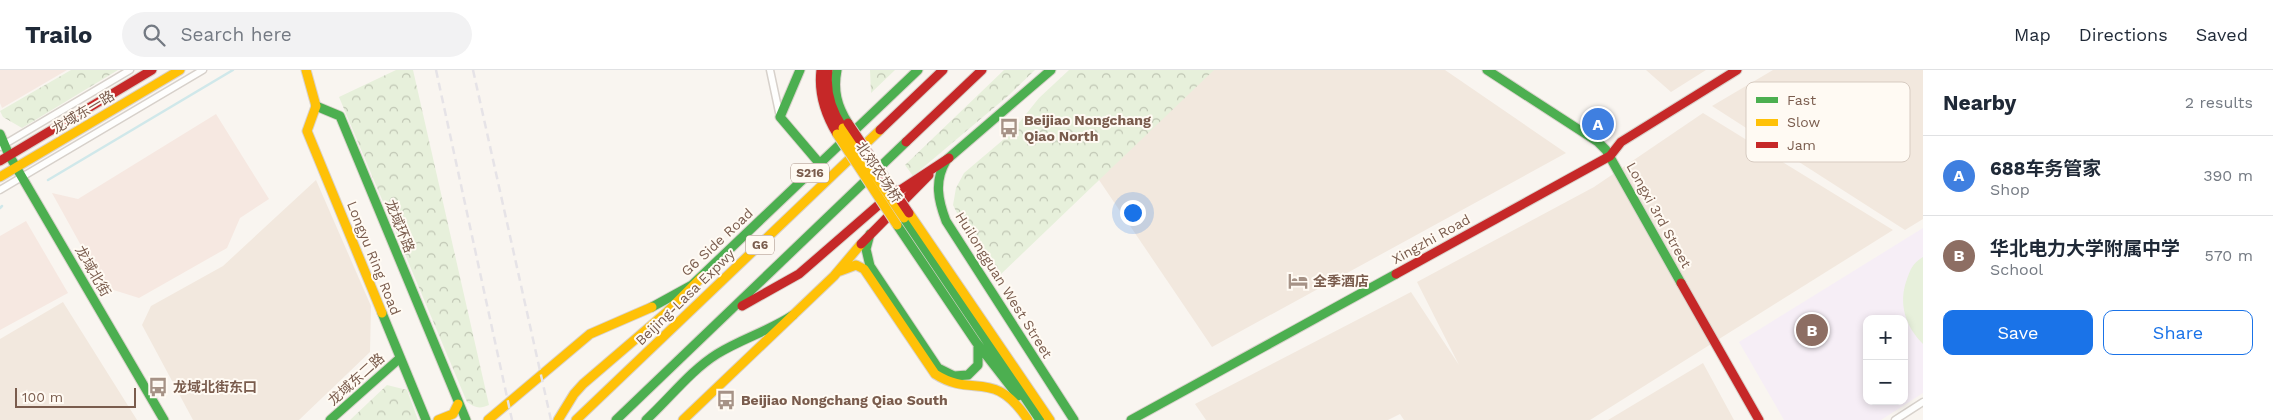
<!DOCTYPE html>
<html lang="en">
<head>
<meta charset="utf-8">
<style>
	body { margin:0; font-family:"Work Sans","Noto Sans SC",sans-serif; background:#f2f2f3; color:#1f2937 }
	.controls { position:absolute; right:15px; bottom:15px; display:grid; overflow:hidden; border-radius:10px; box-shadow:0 2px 8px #0003 }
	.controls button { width:45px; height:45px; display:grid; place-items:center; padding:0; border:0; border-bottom:1px solid #e0e1e3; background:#fff; color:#1f2937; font:25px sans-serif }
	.scale { position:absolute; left:15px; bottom:12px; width:121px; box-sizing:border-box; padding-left:5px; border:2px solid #7a5c4d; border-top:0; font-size:14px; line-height:18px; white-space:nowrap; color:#7a5c4d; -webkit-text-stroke:4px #fffaf3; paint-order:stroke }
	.you { position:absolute; left:1132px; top:142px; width:18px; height:18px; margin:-12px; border:4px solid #fff; border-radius:50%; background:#1a73e8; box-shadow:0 0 0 8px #1a73e833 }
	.badge { display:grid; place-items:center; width:32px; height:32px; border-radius:50%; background:#1a73e8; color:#fff; font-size:16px; font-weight:700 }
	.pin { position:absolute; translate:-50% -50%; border:2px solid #fff; box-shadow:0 1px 5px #0006 }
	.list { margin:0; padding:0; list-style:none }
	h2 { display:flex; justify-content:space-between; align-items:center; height:65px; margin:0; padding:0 20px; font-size:21px }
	h2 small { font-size:16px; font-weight:400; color:#747a83 }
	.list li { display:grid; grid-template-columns:32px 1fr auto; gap:15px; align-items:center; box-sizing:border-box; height:80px; padding:0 20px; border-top:1px solid #e0e1e3 }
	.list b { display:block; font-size:19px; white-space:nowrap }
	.list p { margin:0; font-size:16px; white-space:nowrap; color:#747a83 }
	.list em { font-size:16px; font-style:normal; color:#747a83 }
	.actions { display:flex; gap:10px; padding:15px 20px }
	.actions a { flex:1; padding:11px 0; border:1px solid #1a73e8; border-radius:10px; text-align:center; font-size:18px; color:#1a73e8 }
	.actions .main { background:#1a73e8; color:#fff }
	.icon { flex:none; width:28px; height:28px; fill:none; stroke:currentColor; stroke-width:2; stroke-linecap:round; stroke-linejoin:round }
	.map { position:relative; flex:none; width:1923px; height:350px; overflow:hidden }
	header { display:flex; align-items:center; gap:30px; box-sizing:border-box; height:70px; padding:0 25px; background:#fff; border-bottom:1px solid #e0e1e3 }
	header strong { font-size:24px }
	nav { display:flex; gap:28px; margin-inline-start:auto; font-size:18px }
	.search { width:350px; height:45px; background:#f2f2f3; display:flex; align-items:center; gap:12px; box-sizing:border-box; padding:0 18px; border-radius:28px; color:#747a83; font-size:19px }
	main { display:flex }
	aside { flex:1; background:#fff }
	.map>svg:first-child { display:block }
</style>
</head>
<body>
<header>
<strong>Trailo</strong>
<div class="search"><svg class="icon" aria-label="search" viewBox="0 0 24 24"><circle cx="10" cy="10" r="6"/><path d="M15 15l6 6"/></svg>Search here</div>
<nav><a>Map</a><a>Directions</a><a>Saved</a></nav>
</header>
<main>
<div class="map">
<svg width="1923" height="350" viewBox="0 0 1923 350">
	<defs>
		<pattern id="forest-crowns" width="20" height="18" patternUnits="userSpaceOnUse" patternTransform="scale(1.25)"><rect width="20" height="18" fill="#e7f0db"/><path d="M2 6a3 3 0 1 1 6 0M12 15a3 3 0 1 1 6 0" fill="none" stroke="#c0c6b4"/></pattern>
	</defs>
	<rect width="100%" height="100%" fill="#f9f5f0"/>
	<!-- residential -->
	<path fill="#f2e8de" d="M1213 0H1445L1566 83 1212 277 1097 107Z
		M1646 0H1706L1671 22Z
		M1773 0H1923V149L1905 160 1712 36Z
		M1703 43 1893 160 1590 350H1404L1400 344 1388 350H1206L1195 334 1411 222 1459 295 1417 212 1594 117Z
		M316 110 371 236 370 282 299 350H193L142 255 151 236 223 196Z
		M63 232 137 350H0V269Z
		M1703 293 1734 350H1608Z"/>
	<!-- commercial -->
	<path fill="#f6e8e1" d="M0 0H67L2 38 0 33Z
		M216 44 269 129 240 148 227 178 139 228 104 217 52 123 78 129Z
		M26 151 68 223 0 260V166Z"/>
	<!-- education -->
	<path fill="#f6eef6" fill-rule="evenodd" d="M1923 158V323L1881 350H1784L1739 272ZM1867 249H1904V331H1867Z"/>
	<!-- forest -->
	<path fill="url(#forest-crowns)" d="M71 0H118L22 58 3 47 0 41Z
		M396 0H413L489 335C480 339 475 338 467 332L339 27Z
		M870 0H895L871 23Z
		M1004 0H1035L1009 25 913 106 905 95Z
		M1069 0H1214L1000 205 959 147 953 135 956 118 964 103 1010 64 1039 28Z
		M387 315 407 320 418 350H350Z"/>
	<!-- pitch -->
	<path fill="#e7f0db" d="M1923 187V274C1905 256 1898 233 1907 209 1911 198 1913 193 1923 187Z"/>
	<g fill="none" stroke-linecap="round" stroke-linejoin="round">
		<!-- stream -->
		<path stroke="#d0e8ea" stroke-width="2.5" d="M48 110 233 0
			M0 138 2 136"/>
		<defs>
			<path id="street" d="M770 0 780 47
				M0 77 130 0
				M0 120 203 0
				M1895 350 1923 332"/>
			<path id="fast" d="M800 0 780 47 820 94
				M837 0C833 20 837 36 848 53
				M1487 0 1598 72 1606 80 1681 213
				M316 36 340 46 466 350
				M0 64 9 85 164 350
				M946 91C934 111 938 130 946 151L1074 350
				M944 92 1051 0
				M904 148 1040 350
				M897 155 976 272 1018 326
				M870 164 866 179 870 196 938 298 954 306 968 305 978 295V277
				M652 237 692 215 918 0
				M382 243 426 350
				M330 350 400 288
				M616 350 906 72
				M646 350C670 328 690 301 717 284 741 269 769 261 793 245
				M1131 350 1396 204"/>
			<path id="slow" d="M306 0 316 36 307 61 382 243
				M0 107 180 0
				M909 143 1050 350
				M840 201 856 195 864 199 935 304C974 329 993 297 1028 350
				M438 350 453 344 458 334
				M488 350 590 264 652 237
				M558 350 574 324 583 314 667 242 702 207
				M576 350 880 60
				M683 350 834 206 861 174"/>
			<path id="jam" d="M821 0C818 24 825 44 837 64
				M828 0C825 22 831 40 843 58
				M880 60 943 0
				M906 72 982 0
				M0 91 152 0
				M861 174 929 105
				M1396 204 1610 86 1621 72 1737 0
				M1681 213 1759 350
				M742 236 799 204 882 132 949 88"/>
		</defs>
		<!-- street casing -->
		<use href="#street" stroke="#d7d1cb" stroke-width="9"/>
		<!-- fast casing -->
		<use href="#fast" stroke="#d9d2cb" stroke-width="11"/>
		<!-- slow casing -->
		<use href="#slow" stroke="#d9d2cb" stroke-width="11"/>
		<!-- jam casing -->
		<use href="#jam" stroke="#d9d2cb" stroke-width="11"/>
		<!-- street -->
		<use href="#street" stroke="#fefefd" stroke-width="6"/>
		<!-- fast -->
		<use href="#fast" stroke="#4caf50" stroke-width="9"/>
		<!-- slow -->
		<use href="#slow" stroke="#ffc107" stroke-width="9"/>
		<!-- jam -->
		<use href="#jam" stroke="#c62828" stroke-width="9"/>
		<!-- rail -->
		<path stroke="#e6e3e7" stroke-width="2.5" stroke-dasharray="8 5" stroke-linecap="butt" d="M436 0 512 350
			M473 0 551 350"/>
		<defs>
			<path id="slow-bridge" d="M843 58 904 148
				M837 64 897 155"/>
			<path id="jam-bridge" d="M848 53 909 143"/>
		</defs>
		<!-- slow-bridge casing -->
		<use href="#slow-bridge" stroke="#d9d2cb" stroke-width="11" stroke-linecap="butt"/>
		<!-- jam-bridge casing -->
		<use href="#jam-bridge" stroke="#d9d2cb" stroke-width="11" stroke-linecap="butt"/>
		<!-- slow-bridge -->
		<use href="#slow-bridge" stroke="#ffc107" stroke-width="9"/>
		<!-- jam-bridge -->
		<use href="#jam-bridge" stroke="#c62828" stroke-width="9"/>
	</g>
	<!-- icons -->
	<defs>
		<symbol id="bus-bare" viewBox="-9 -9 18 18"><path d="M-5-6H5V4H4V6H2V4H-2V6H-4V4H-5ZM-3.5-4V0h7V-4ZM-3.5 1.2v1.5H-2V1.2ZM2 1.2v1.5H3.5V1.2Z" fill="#a69286" stroke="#fffaf3" stroke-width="2.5" paint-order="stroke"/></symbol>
		<symbol id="hotel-bare" viewBox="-9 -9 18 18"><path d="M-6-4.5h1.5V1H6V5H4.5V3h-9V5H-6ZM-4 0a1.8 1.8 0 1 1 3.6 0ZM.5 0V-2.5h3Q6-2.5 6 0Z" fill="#a69286" stroke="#fffaf3" stroke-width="2.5" paint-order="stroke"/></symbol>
	</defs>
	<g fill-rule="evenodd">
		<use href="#bus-bare" x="995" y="44" width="28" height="28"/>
		<use href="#hotel-bare" x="1284" y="197" width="28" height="28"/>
		<use href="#bus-bare" x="144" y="303" width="28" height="28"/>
		<use href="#bus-bare" x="712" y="316" width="28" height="28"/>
	</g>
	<g text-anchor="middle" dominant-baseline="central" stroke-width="4" stroke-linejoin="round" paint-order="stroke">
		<!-- shield labels -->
		<g fill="#fffaf3" stroke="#a28b7f" stroke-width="1">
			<rect x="791" y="93.5" width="38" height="19" rx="4"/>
			<rect x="746" y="165.5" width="28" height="19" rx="4"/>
		</g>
		<g font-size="12" font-weight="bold" fill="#7a5c4d">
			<text x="810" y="103">S216</text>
			<text x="760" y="175">G6</text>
		</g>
		<!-- street labels -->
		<g font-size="14" fill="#7a5c4d" stroke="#fffaf3">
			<text transform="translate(83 42) rotate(-31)">龙域东一路</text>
			<text transform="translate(879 102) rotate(56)">北郊农场桥</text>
			<text transform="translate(1659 145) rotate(61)">Longxi 3rd Street</text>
			<text transform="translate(400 156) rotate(68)">龙域环路</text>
			<text transform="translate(1431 169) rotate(-29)">Xingzhi Road</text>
			<text transform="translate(717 172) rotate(-43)">G6 Side Road</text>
			<text transform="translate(374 188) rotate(68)">Longyu Ring Road</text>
			<text transform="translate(93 201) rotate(60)">龙域北街</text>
			<text transform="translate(1004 215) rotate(58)">Huilongguan West Street</text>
			<text transform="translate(685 227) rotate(-44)">Beijing-Lasa Expwy</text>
			<text transform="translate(356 309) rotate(-42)">龙域东二路</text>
		</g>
		<!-- poi labels -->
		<g font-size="14" font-weight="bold" fill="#7a5c4d" stroke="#fffaf3" text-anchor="start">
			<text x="1024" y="50">Beijiao Nongchang<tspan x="1024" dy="16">Qiao North</tspan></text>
			<text x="1313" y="211">全季酒店</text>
			<text x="173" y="317">龙域北街东口</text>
			<text x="741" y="330">Beijiao Nongchang Qiao South</text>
		</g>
	</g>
	<!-- legend -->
	<rect x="1746" y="12" width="164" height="80" rx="8" fill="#fffaf3" stroke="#d7cbc1" stroke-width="1"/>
	<rect x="1756" y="27" width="22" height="6" fill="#4caf50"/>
	<rect x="1756" y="49" width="22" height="7" fill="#ffc107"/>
	<rect x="1756" y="72" width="22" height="6" fill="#c62828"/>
	<g font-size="14" fill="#7a5c4d">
		<text x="1787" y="35">Fast</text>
		<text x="1787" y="57">Slow</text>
		<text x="1787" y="80">Jam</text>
	</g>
</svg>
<div class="controls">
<button>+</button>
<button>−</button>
</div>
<div class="scale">100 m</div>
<div class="you"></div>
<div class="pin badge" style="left:1598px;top:54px;background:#3f7fe0">A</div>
<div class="pin badge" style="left:1812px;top:260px;background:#8d6e63">B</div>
</div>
<aside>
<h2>Nearby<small>2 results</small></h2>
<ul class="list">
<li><span class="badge" style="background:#3f7fe0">A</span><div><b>688车务管家</b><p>Shop</p></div><em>390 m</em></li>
<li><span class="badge" style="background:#8d6e63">B</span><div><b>华北电力大学附属中学</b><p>School</p></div><em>570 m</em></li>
</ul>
<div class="actions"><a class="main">Save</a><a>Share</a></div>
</aside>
</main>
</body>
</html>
